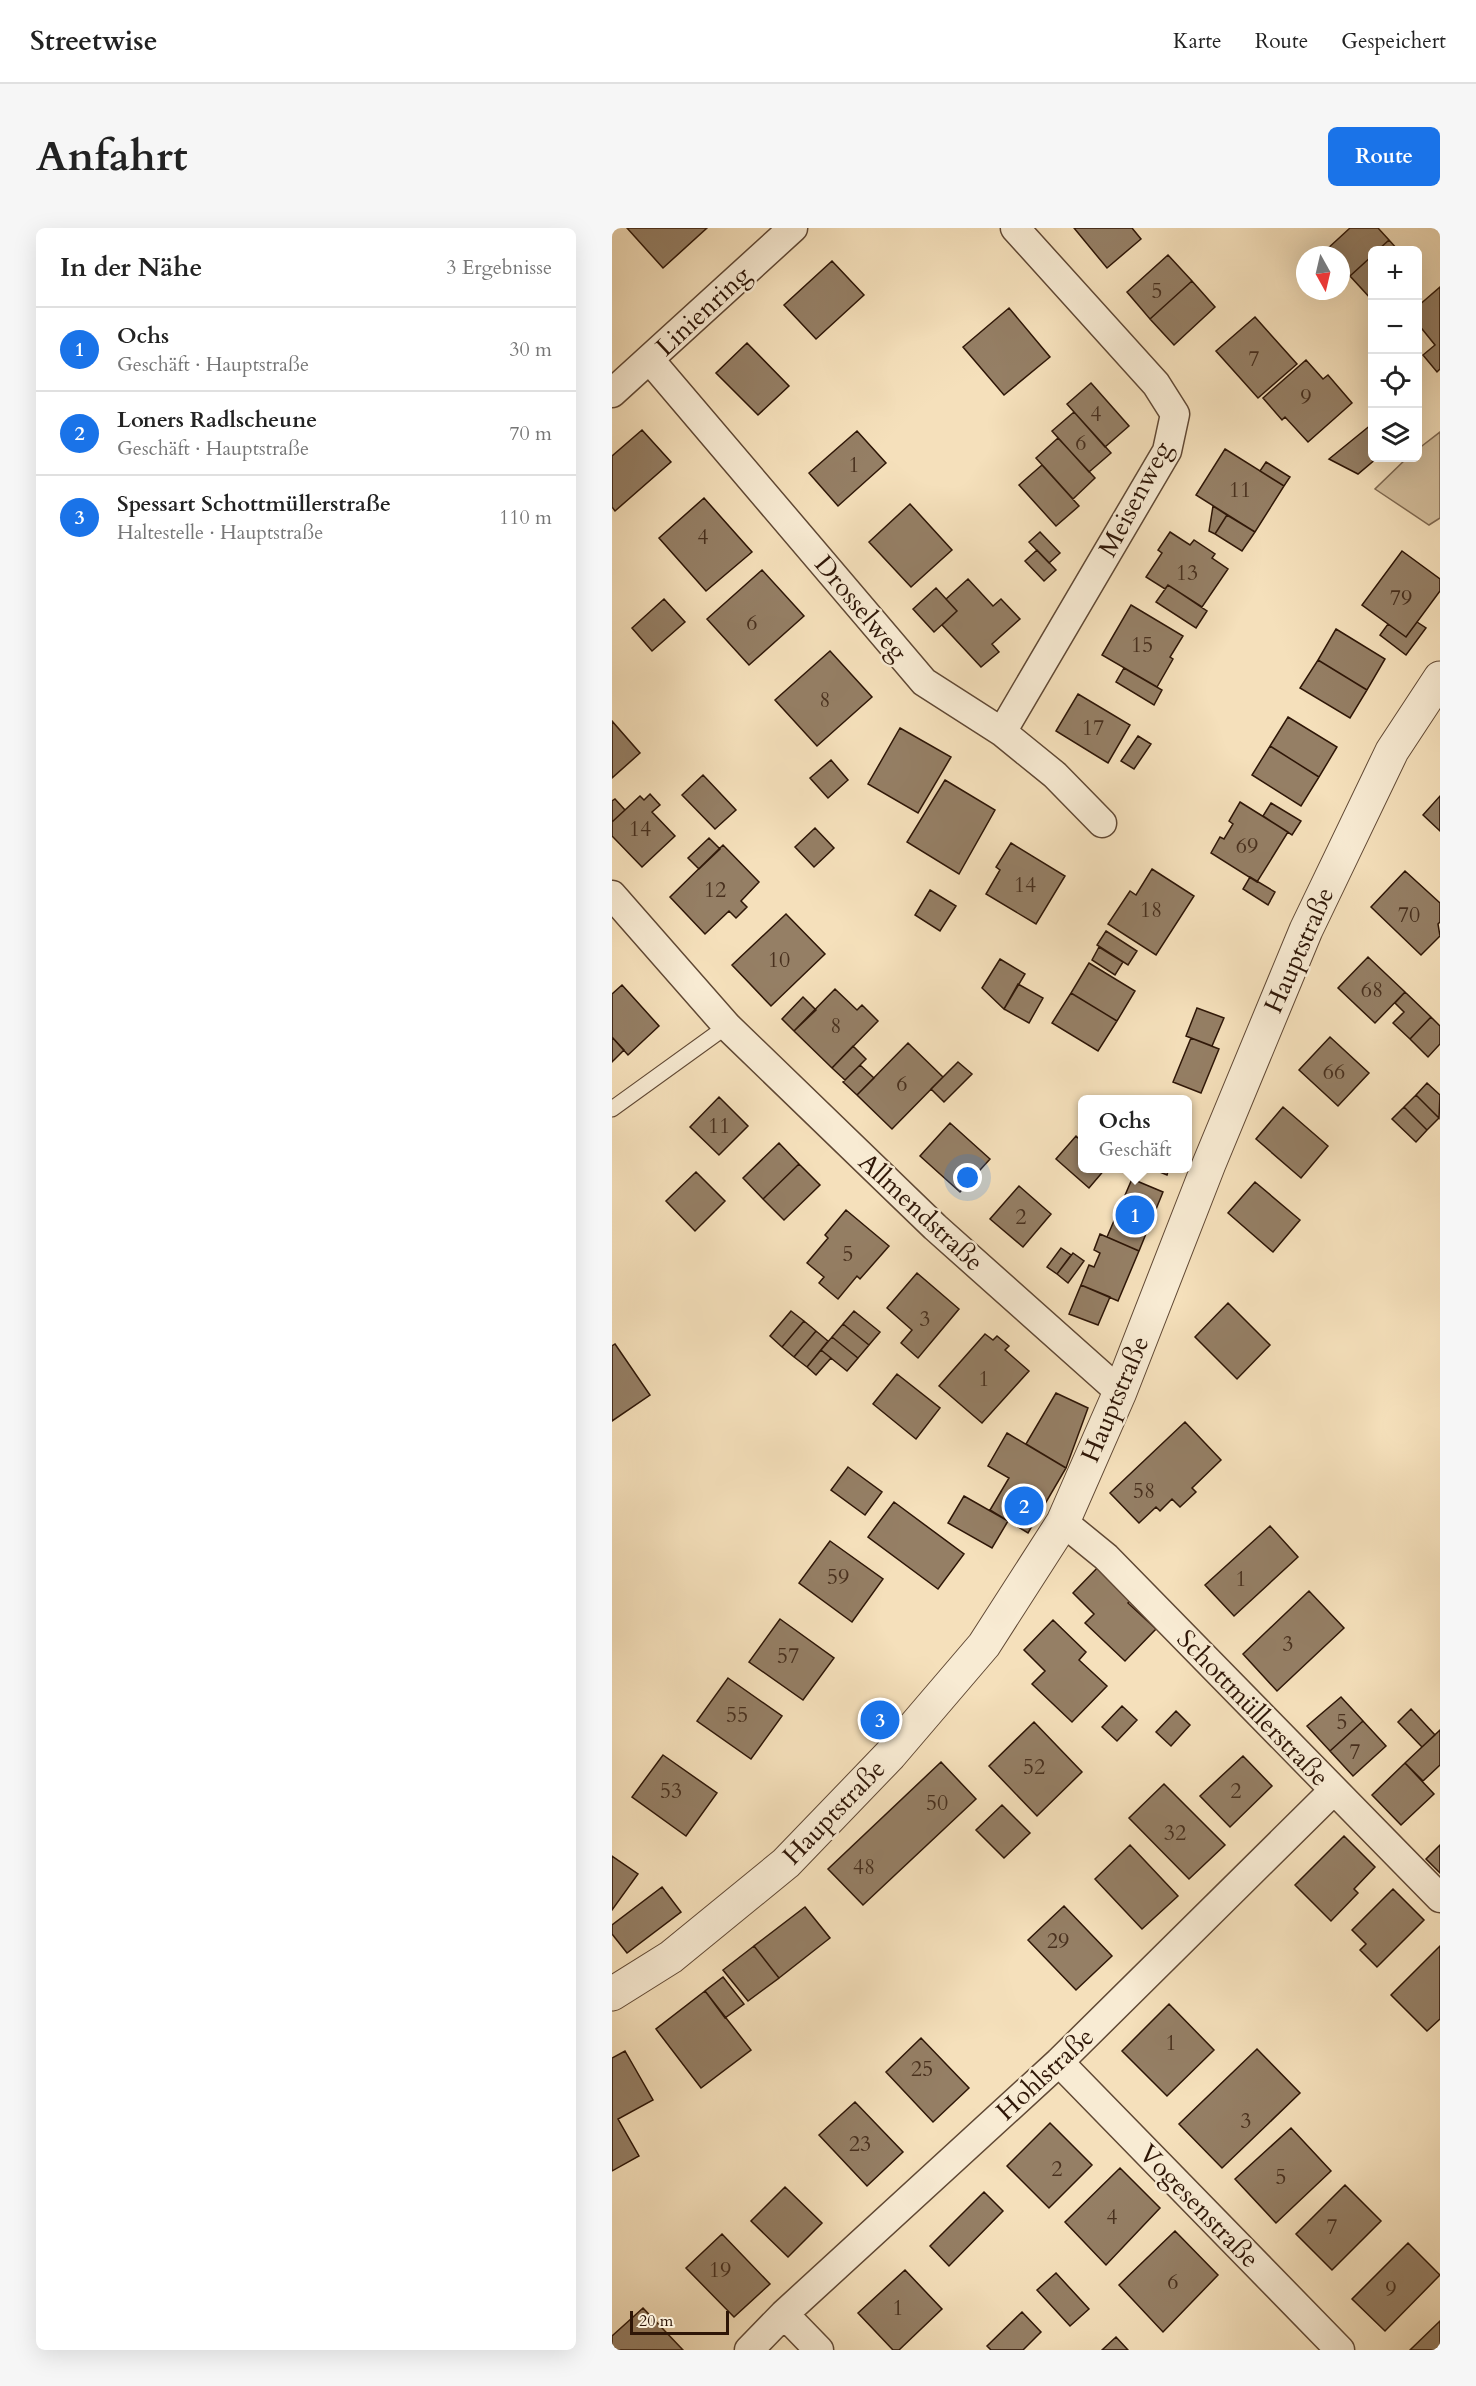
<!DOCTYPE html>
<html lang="de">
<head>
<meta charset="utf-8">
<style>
	body { margin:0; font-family:Cardo,serif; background:#f6f6f6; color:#222 }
	.controls { position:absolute; right:18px; top:18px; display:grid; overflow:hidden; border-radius:9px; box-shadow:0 6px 24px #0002 }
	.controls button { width:54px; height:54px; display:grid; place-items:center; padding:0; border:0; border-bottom:2px solid #e0e0e0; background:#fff; color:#222; font:30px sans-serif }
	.compass { position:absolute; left:684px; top:18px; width:54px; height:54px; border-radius:50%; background:#fff; box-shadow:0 6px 24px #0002; rotate:172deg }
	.scale { position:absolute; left:18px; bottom:15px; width:99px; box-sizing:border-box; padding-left:6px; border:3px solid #2e1607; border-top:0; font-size:16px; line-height:21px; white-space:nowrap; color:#2e1607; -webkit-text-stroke:4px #f8ebd3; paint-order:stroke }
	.you { position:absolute; left:356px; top:950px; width:21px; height:21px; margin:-15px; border:4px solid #fff; border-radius:50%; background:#1a73e8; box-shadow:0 0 0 9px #1a73e833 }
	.badge { display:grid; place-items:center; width:39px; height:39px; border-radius:50%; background:#1a73e8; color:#fff; font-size:20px; font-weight:700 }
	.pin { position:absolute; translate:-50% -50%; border:3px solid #fff; box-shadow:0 2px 6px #0006 }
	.popup { position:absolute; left:466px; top:867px; width:114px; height:78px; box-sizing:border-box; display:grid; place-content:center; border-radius:9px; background:#fff; filter:drop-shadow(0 2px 4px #0005); font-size:20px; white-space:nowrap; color:#767676 }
	.popup b { font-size:22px; color:#222 }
	.popup::after { content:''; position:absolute; left:50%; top:100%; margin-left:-12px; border:12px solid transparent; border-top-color:#fff }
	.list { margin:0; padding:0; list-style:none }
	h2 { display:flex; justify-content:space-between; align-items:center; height:78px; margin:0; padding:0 24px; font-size:26px }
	h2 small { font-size:20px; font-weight:400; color:#767676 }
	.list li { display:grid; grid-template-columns:39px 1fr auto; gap:18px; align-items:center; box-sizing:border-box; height:84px; padding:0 24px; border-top:2px solid #e0e0e0 }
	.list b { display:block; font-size:22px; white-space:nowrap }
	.list p { margin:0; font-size:20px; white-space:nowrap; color:#767676 }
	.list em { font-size:20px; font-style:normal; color:#767676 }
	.icon { flex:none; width:33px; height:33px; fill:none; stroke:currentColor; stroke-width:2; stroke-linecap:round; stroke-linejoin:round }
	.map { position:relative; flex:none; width:828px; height:2122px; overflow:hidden; border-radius:9px }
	header { display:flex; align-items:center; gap:36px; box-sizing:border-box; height:84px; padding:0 30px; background:#fff; border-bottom:2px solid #e0e0e0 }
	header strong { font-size:28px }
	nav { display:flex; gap:33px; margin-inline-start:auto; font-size:21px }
	.intro { display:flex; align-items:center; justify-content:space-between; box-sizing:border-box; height:144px; padding:0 36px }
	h1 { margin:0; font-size:42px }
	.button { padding:15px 27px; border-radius:9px; background:#1a73e8; color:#fff; font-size:21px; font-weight:700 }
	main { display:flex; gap:36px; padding:0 36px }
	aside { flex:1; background:#fff; border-radius:9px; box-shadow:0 6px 24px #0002 }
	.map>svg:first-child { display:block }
</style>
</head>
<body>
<header>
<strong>Streetwise</strong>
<nav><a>Karte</a><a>Route</a><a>Gespeichert</a></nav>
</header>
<div class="intro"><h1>Anfahrt</h1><a class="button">Route</a></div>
<main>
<aside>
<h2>In der Nähe<small>3 Ergebnisse</small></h2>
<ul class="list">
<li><span class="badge">1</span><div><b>Ochs</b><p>Geschäft · Hauptstraße</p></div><em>30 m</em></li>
<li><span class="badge">2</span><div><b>Loners Radlscheune</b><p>Geschäft · Hauptstraße</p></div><em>70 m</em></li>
<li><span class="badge">3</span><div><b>Spessart Schottmüllerstraße</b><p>Haltestelle · Hauptstraße</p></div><em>110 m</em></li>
</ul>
</aside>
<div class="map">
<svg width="828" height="2122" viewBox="0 0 828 2122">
	<rect width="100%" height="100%" fill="#f5e0bb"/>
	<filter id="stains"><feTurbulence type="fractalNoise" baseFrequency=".00333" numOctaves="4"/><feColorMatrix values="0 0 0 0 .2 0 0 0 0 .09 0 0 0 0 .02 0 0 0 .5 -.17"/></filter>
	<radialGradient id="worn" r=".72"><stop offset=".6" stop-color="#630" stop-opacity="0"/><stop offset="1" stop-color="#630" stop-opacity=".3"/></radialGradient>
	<!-- green -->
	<path fill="#d3be9c" stroke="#806a52" stroke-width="1.5" d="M828 204V290L817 297 763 261 795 230H806V221Z"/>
	<!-- building -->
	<path fill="#957f65" stroke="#2e1607" stroke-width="1.5" d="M15 0H95L51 40Z
		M462 0H520L529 11 495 40Z
		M738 0H766L777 12 766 22H760V28L738 48 729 38V27H718L714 22Z
		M777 12 786 22H766Z
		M556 27 580 53 538 91 515 64Z
		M760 28V72L738 48Z
		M220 33 252 67 204 111 172 77Z
		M580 53 603 79 562 117 538 91Z
		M828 59V141L825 144 811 127 823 117 806 96V78Z
		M397 80 438 129 392 167 351 119Z
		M643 89 685 136 646 170 604 123Z
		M135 115 177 158 146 187 104 145Z
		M694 132 711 151 716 147 740 175 696 214 673 189 670 192 651 170Z
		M479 155 517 198 493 219 455 176Z
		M462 184 499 225 477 244 440 203Z
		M760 196V230H765L746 246 717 231Z
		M30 202 59 234 3 283 0 279V228Z
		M245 203 274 235 226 278 197 245Z
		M446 210 483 250 461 271 424 230Z
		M613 221 672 258 643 304 584 267Z
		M654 234 678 249 672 258 648 243Z
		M430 237 467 278 444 298 407 257Z
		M92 270 140 324 94 363 47 310Z
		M298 276 340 322 299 359 257 314Z
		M601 278 615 287 603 306 597 303Z
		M615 287 643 304 630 323 603 306Z
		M428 304 448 325 437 335 417 314Z
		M558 304 578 317 582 312 603 326 600 330 616 341 590 379 556 357 553 361 534 349 550 325 546 322Z
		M425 322 444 342 432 353 413 333Z
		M790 323 828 351V363L794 409 750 377Z
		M150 342 192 388 137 437 95 391Z
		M356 351 381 378 389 371 408 391 380 416 387 424 369 439 330 397 345 383 334 371Z
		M556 357 595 383 584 400 544 374Z
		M324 360 345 383 322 404 301 381Z
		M52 371 73 394 40 423 20 400Z
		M519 377 571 408 558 429 561 431 545 459 490 427Z
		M805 394 814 400 794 427 768 407 776 396 794 409Z
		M724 401 773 431 755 462 706 432Z
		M218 423 260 469 205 518 163 472Z
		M706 432 755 462 738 490 688 460Z
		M512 440 550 462 542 477 504 454Z
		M466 466 518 497 496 535 444 503Z
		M676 489 725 519 707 549 658 518Z
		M0 493 28 525 0 550Z
		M288 500 339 529 306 585 256 556Z
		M526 508 539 516 522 541 509 533Z
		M658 518 707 549 689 578 640 547Z
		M219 532 236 552 216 570 198 550Z
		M91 547 124 582 103 601 70 567Z
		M333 552 383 582 347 646 295 614Z
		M38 566 48 577 40 584 63 608 30 639 0 608V594L28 568 32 572Z
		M828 568V603L811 587Z
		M3 571 13 582 0 594V573Z
		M628 574 676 604 645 654 599 625 608 609 612 611 621 596 617 593Z
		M659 575 689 593 680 607 651 588Z
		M203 600 222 620 202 639 183 619Z
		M97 610 108 621 87 641 76 630Z
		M399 615 453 648 424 696 374 666 388 642 384 639Z
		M111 617 147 654 129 673 135 679 124 690 117 683 93 706 58 669Z
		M540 641 582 668 544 727 496 696 518 663 524 667Z
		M793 643 828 675V694L826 696 828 708 809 727 759 679Z
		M638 649 663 664 656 677 631 661Z
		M318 662 344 678 328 703 303 687Z
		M174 686 213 726 159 778 120 737Z
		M494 703 525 723 516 737 485 717Z
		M487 719 511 734 503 747 480 732Z
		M756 729 793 764 763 795 726 760Z
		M388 731 413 746 392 781 370 760Z
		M477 735 523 763 505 793 459 765Z
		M406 756 431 770 417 795 392 781Z
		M10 757 47 798 16 827 0 809V766Z
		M223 761 245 782 250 777 266 793 220 840 182 803Z
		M793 764 819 789 798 811 781 795 792 784 783 775Z
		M459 765 505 793 486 823 440 795Z
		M191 769 204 782 182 803 170 791Z
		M585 780 612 790 600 818 574 808Z
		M819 789 828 798V816L816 829 798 811Z
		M0 809 12 822 0 834Z
		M718 809 757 845 726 878 687 842Z
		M579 810 607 821 589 865 561 854Z
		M296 815 331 849 280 901 245 867Z
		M241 818 254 831 233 852 220 840Z
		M346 834 360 846 332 874 319 861Z
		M248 837 262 850 245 867 231 854Z
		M815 855 828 867 827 890 804 867Z
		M804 867 827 890 815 902 792 879Z
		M107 869 136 898 107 927 78 899Z
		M671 879 716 918 689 950 644 911Z
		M792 879 815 902 804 914 780 891Z
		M338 895 378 931 348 964 308 928Z
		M464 908 470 914V940H494L477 960 444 931Z
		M167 915 187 936 151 971 131 950Z
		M187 936 208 957 172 992 151 971Z
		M538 940H557L555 947Z
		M84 944 113 973 83 1003 54 973Z
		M520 951 551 964 527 1023 495 1009Z
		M643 954 688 992 661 1024 616 985Z
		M407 958 439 986 411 1019 378 991Z
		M234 982 277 1018 248 1051 245 1048 226 1071 207 1055 212 1049 195 1035 216 1010 213 1007Z
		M488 1006 527 1023 506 1073 469 1057 477 1037 482 1039 488 1025 482 1022Z
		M449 1020 459 1027 445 1046 435 1039Z
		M461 1025 472 1033 456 1055 445 1046Z
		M305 1045 347 1081 306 1130 289 1115 300 1102 275 1080Z
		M469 1057 498 1069 486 1097 457 1086Z
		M616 1075 658 1117 625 1151 583 1109Z
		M179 1083 192 1093 170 1119 158 1108Z
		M242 1083 268 1104 257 1117 231 1096Z
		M192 1093 204 1103 182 1129 170 1119Z
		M231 1096 257 1117 246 1130 220 1109Z
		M204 1103 216 1113 195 1139 182 1129Z
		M373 1106 381 1112 385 1108 397 1118 393 1122 417 1143 370 1195 327 1158Z
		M220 1109 246 1130 235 1143 209 1122Z
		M3 1116 38 1167 0 1193V1118Z
		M209 1122 219 1130 204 1147 195 1139Z
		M285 1146 328 1180 304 1211 261 1176Z
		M444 1165 476 1180 454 1240 414 1216Z
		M573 1194 609 1232 580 1260 584 1264 568 1279 560 1271 548 1283 544 1279 527 1295 498 1265Z
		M395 1205 454 1240 416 1305 378 1282 397 1250 376 1238Z
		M236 1239 270 1264 253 1287 219 1262Z
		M352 1268 396 1293 380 1320 336 1295Z
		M282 1274 352 1326 326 1361 256 1309Z
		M658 1298 686 1329 622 1388 593 1357Z
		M218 1313 271 1351 240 1394 187 1355Z
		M490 1335 523 1367 516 1375 544 1401 513 1433 473 1395 482 1386 461 1365Z
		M697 1363 732 1400 665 1463 631 1426Z
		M168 1391 222 1430 191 1472 137 1434Z
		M441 1392 474 1424 467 1432 495 1458 460 1494 420 1456 433 1443 412 1422Z
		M116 1450 170 1488 139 1531 85 1493Z
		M729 1469 751 1493 718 1523 695 1498Z
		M510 1478 525 1492 505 1513 490 1499Z
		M799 1481 823 1507 810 1519 786 1494Z
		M564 1483 578 1497 559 1518 544 1504Z
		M751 1493 774 1518 741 1548 718 1523Z
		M422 1494 470 1544 425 1588 377 1538Z
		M828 1502V1537L811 1553 793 1535Z
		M51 1527 105 1565 74 1608 20 1569Z
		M631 1528 660 1558 618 1599 588 1568Z
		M329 1534 364 1571 251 1677 216 1641Z
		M793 1535 822 1566 789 1597 760 1567Z
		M552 1556 613 1617 577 1651 517 1590Z
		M390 1577 418 1605 392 1630 364 1602Z
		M732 1608 763 1639 742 1661 746 1665 719 1693 683 1657Z
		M518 1617 566 1668 530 1701 483 1651Z
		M828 1617V1645L814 1631Z
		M0 1628 26 1646 0 1682Z
		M50 1659 69 1684 15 1725 0 1706V1697Z
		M781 1661 812 1692 765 1739 748 1722 754 1716 740 1702Z
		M452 1678 500 1728 464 1762 416 1712Z
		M193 1679 218 1710 167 1750 142 1718Z
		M142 1718 167 1750 136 1773 111 1742Z
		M828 1718V1791L815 1803 779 1767Z
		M111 1749 132 1776 113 1790 93 1763Z
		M93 1763 139 1822 89 1860 44 1801Z
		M557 1776 602 1822 555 1868 510 1823Z
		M309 1810 357 1860 321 1894 274 1844Z
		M645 1821 688 1865 610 1940 567 1896Z
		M13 1823 41 1872 6 1891 27 1928 0 1943V1830Z
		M243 1874 291 1924 255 1958 207 1907Z
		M438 1895 480 1937 437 1980 395 1938Z
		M679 1900 719 1943 664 1995 623 1951Z
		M508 1940 548 1980 494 2037 453 1994Z
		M733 1957 769 1993 720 2042 684 2006Z
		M173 1959 210 1995 176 2029 139 1993Z
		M372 1964 391 1983 337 2038 318 2018Z
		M563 2003 606 2047 551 2104 507 2057Z
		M110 2006 158 2056 122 2089 74 2040Z
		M796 2015 828 2047 773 2103 740 2071Z
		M293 2042 330 2081 287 2122H281L246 2085Z
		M444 2045 477 2081 458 2098 425 2062Z
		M31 2080 71 2122H0V2108Z
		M410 2084 429 2104 411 2122H379L375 2118Z
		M828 2093V2122H798Z
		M504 2109 516 2122H490Z"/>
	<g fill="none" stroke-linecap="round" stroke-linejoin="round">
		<defs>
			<path id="service" d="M0 881 115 798"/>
			<path id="minor" d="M38 132 312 454 390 504 443 547 490 595
				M0 165 181 0
				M390 504 555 223 563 186 544 156 403 0
				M0 667 115 798 323 999 508 1164
				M451 1294 494 1329 828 1670
				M447 1834 728 2122
				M172 2086 207 2122
				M137 2122 172 2086 447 1834 722 1562"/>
			<path id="tertiary" d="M0 1766 59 1729 174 1635 278 1527 372 1417 451 1294 508 1164 597 936 694 702 780 523 828 450"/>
		</defs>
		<!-- service casing -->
		<use href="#service" stroke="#604834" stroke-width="17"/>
		<!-- minor casing -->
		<use href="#minor" stroke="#604834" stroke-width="31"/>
		<!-- tertiary casing -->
		<use href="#tertiary" stroke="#604834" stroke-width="35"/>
		<!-- service -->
		<use href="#service" stroke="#f8ebd3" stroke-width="15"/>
		<!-- minor -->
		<use href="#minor" stroke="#f8ebd3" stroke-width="28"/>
		<!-- tertiary -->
		<use href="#tertiary" stroke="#f8ebd3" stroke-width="33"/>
	</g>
	<g text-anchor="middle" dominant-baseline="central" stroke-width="5" stroke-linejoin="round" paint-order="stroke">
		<!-- number labels -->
		<g font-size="22" fill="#48301e">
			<text x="545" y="63">5</text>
			<text x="642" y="131">7</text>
			<text x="694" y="169">9</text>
			<text x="484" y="186">4</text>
			<text x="469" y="215">6</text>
			<text x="242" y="237">1</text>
			<text x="628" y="262">11</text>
			<text x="91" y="309">4</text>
			<text x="575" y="345">13</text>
			<text x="789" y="370">79</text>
			<text x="140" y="395">6</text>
			<text x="530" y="417">15</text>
			<text x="213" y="472">8</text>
			<text x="481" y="500">17</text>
			<text x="28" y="601">14</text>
			<text x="635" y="618">69</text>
			<text x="413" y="657">14</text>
			<text x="103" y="662">12</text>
			<text x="539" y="682">18</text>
			<text x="797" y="687">70</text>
			<text x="167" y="732">10</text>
			<text x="760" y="762">68</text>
			<text x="224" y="798">8</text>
			<text x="722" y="844">66</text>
			<text x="290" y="856">6</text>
			<text x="107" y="898">11</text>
			<text x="409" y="989">2</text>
			<text x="236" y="1026">5</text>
			<text x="313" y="1091">3</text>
			<text x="372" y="1151">1</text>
			<text x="532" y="1263">58</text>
			<text x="226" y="1349">59</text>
			<text x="629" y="1351">1</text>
			<text x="676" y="1416">3</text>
			<text x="176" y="1428">57</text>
			<text x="125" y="1487">55</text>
			<text x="730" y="1494">5</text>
			<text x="743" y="1524">7</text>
			<text x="422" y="1539">52</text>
			<text x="59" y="1563">53</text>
			<text x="624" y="1563">2</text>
			<text x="325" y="1575">50</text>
			<text x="563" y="1605">32</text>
			<text x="252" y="1639">48</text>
			<text x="446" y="1713">29</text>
			<text x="559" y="1815">1</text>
			<text x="310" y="1841">25</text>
			<text x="634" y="1893">3</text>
			<text x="248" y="1916">23</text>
			<text x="445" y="1941">2</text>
			<text x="669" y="1949">5</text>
			<text x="500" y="1989">4</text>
			<text x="720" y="1999">7</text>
			<text x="108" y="2042">19</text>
			<text x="561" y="2054">6</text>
			<text x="779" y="2061">9</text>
			<text x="286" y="2080">1</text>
		</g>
		<!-- street labels -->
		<g font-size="26" fill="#2e1607" stroke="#f8ebd3">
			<text transform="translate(91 83) rotate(-43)">Linienring</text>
			<text transform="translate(523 271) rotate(-62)">Meisenweg</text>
			<text transform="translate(249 380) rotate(50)">Drosselweg</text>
			<text transform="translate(687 722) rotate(-66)">Hauptstraße</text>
			<text transform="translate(309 984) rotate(43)">Allmendstraße</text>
			<text transform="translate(503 1171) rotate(-67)">Hauptstraße</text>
			<text transform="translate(641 1480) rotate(46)">Schottmüllerstraße</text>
			<text transform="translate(222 1584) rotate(-46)">Hauptstraße</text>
			<text transform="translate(433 1846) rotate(-43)">Hohlstraße</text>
			<text transform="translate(587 1978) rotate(46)">Vogesenstraße</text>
		</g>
	</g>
	<rect width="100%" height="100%" filter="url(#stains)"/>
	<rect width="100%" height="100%" fill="url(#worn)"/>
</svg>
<div class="controls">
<button>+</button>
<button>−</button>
<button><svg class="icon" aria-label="locate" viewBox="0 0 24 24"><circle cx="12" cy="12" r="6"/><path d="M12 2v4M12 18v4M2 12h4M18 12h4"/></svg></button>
<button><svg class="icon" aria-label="layers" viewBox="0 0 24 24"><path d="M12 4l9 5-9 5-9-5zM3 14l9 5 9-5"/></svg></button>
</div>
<svg class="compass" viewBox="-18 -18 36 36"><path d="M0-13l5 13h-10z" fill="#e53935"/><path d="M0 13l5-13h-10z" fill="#767676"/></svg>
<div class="scale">20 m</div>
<div class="you"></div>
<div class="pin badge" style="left:523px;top:987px">1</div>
<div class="popup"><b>Ochs</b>Geschäft</div>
<div class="pin badge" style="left:412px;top:1278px">2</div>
<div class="pin badge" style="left:268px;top:1492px">3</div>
</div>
</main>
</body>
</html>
